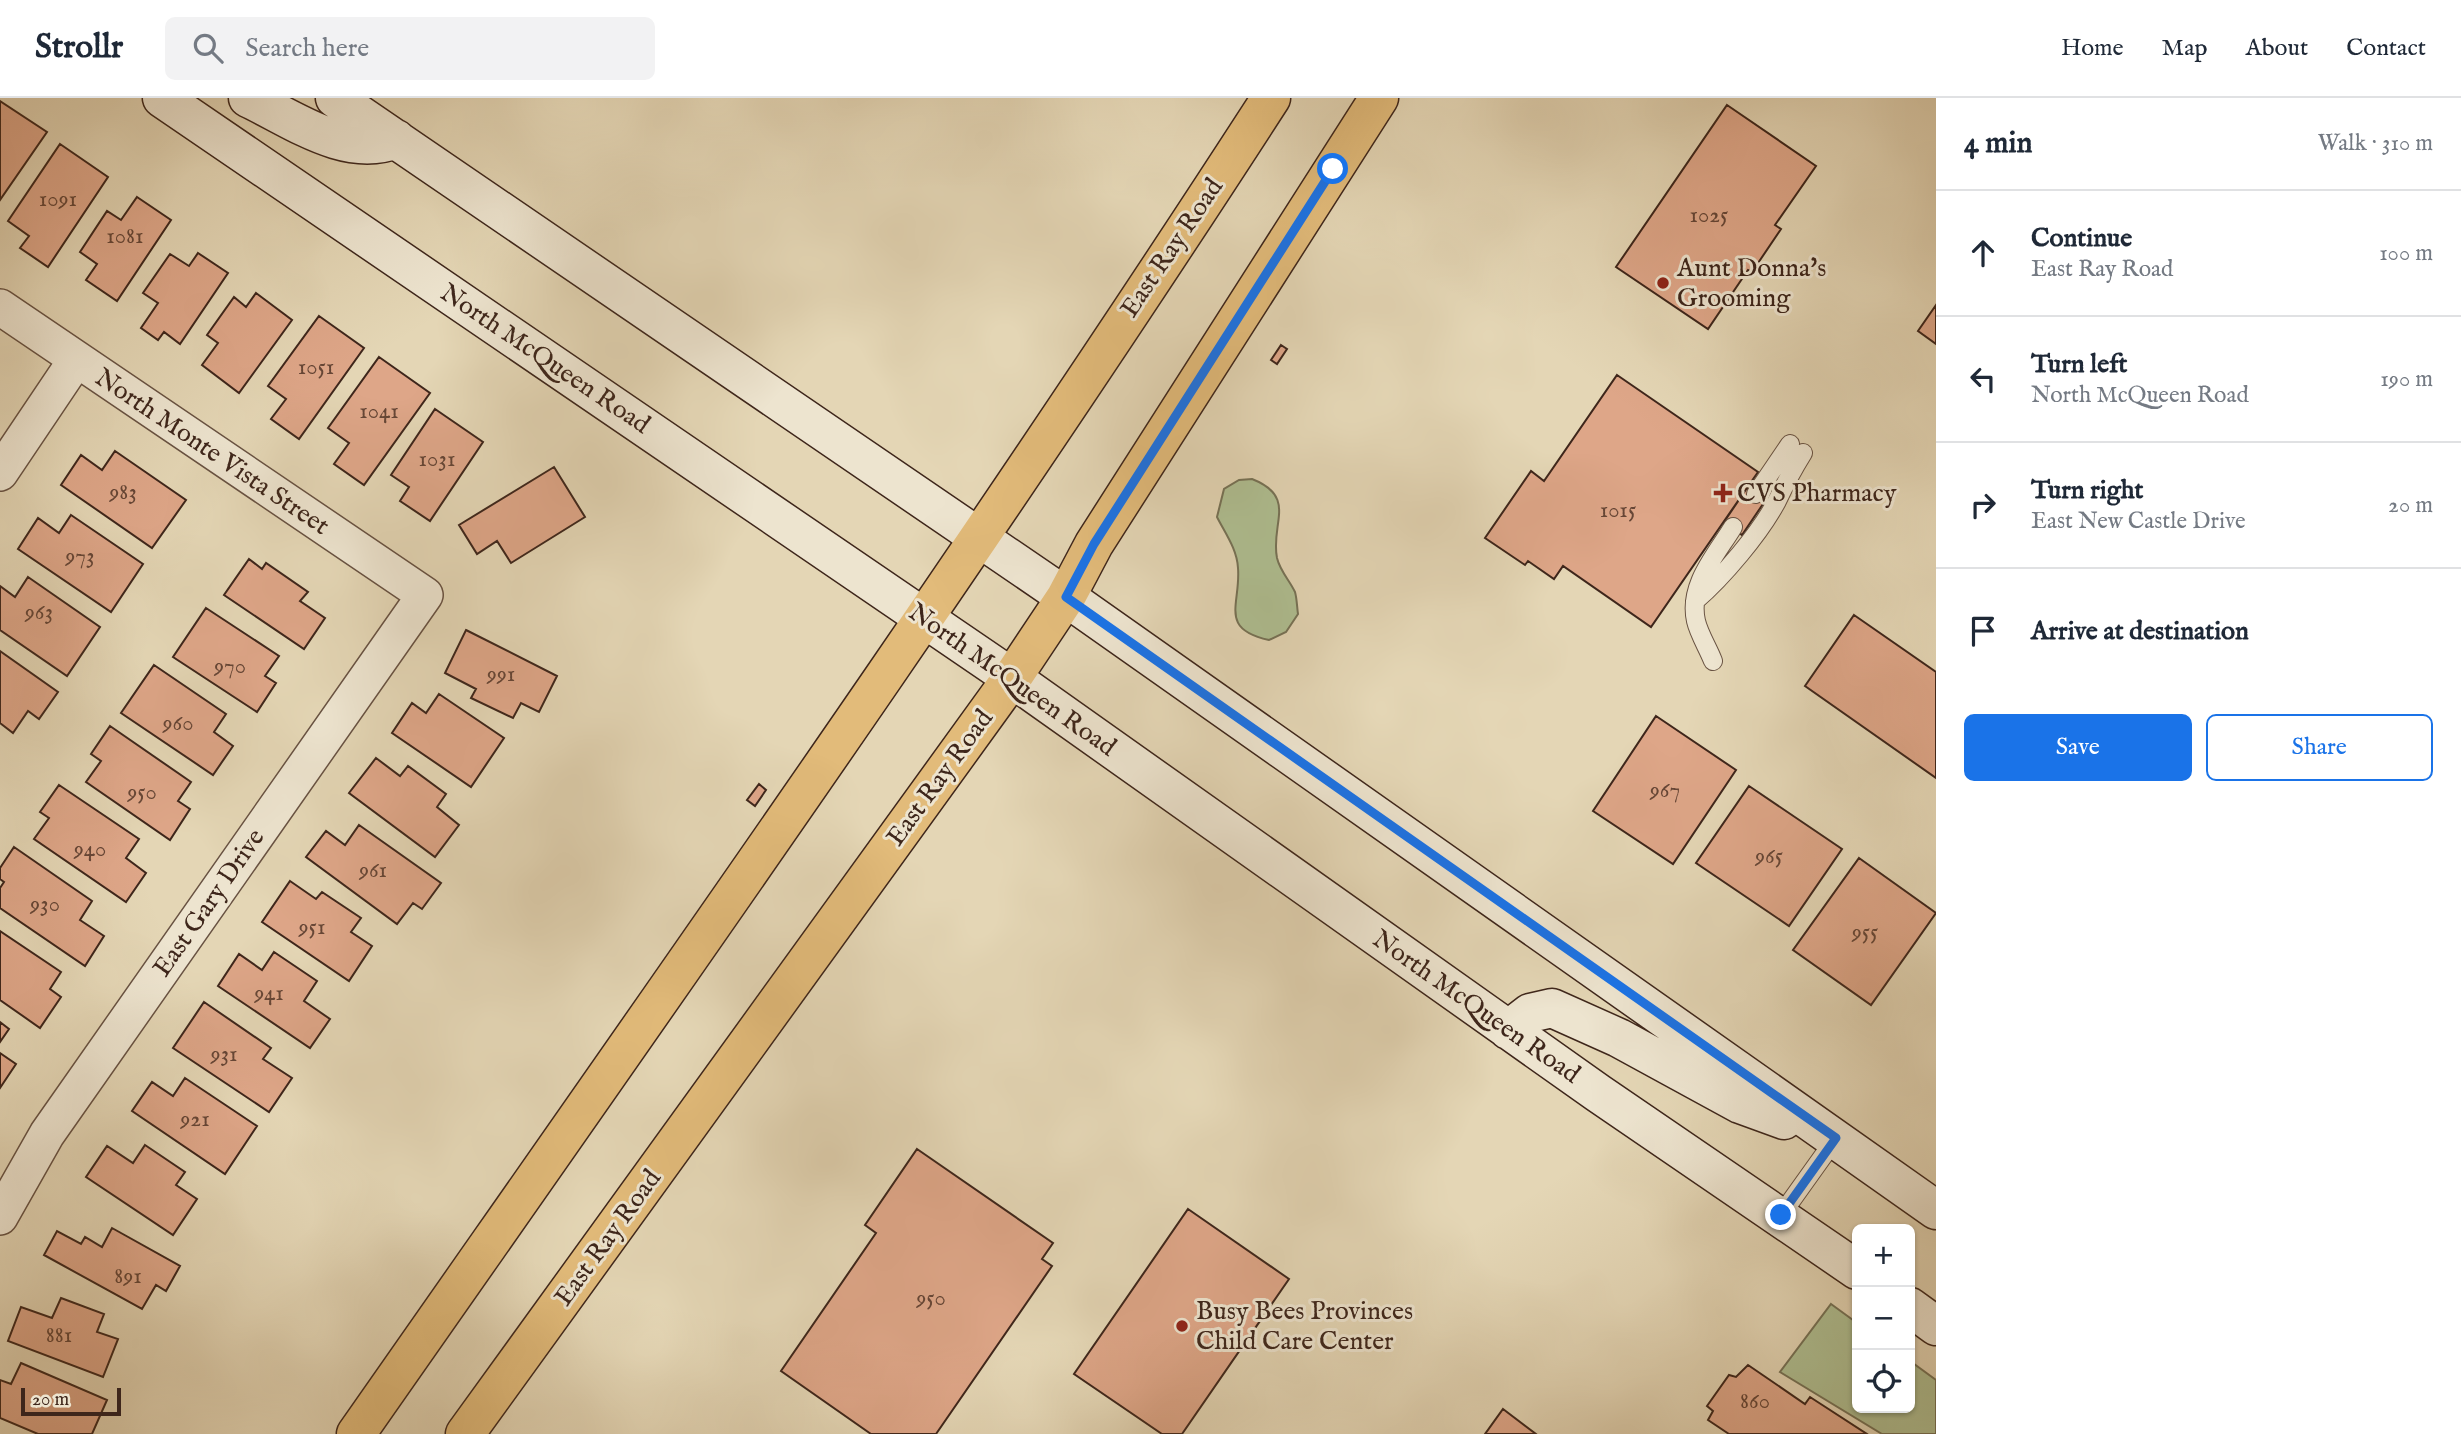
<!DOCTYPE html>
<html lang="en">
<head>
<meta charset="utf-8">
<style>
	body { margin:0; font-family:"IM FELL English",serif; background:#f2f2f3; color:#1f2937 }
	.controls { position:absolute; right:21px; bottom:21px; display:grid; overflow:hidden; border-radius:10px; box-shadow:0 2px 5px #0004 }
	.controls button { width:63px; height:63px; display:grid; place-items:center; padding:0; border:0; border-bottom:2px solid #e0e1e3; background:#fff; color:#1f2937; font:35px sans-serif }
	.scale { position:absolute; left:21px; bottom:18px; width:100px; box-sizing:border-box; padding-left:7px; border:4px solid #3e261b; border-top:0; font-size:19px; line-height:24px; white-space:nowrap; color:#3e261b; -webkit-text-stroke:5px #ede4cf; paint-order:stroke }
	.stop { position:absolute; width:21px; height:21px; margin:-16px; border:5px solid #1a73e8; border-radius:50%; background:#fff }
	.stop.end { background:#1a73e8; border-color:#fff; box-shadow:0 2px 7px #0008 }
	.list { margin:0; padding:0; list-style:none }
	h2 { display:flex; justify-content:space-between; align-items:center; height:91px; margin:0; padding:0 28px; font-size:30px }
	h2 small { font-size:23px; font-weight:400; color:#747a83 }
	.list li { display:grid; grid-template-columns:46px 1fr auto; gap:21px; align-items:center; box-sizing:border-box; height:126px; padding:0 28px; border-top:2px solid #e0e1e3 }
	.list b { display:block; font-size:26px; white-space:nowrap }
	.list p { margin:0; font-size:23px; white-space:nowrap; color:#747a83 }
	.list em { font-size:23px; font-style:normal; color:#747a83 }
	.actions { display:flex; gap:14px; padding:21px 28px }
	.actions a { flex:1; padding:16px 0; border:2px solid #1a73e8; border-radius:10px; text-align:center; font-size:24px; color:#1a73e8 }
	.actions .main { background:#1a73e8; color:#fff }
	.icon { flex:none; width:38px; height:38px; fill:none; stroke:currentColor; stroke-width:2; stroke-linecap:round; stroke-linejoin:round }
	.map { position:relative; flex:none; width:1936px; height:1336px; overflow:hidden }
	header { display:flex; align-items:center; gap:42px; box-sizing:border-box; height:98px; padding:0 35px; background:#fff; border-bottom:2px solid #e0e1e3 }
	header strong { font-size:33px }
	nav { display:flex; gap:38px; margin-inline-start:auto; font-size:24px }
	.search { width:490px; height:63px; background:#f2f2f3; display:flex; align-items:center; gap:18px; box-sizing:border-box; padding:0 24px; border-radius:10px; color:#747a83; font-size:26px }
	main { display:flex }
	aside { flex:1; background:#fff }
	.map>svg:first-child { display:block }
</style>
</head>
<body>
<header>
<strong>Strollr</strong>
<div class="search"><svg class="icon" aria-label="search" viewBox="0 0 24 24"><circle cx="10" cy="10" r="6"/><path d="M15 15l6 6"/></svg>Search here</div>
<nav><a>Home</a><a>Map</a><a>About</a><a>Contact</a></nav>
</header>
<main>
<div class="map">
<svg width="1936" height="1336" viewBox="0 0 1936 1336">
	<rect width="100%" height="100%" fill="#e4d6b5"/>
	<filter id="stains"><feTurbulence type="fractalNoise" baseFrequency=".00286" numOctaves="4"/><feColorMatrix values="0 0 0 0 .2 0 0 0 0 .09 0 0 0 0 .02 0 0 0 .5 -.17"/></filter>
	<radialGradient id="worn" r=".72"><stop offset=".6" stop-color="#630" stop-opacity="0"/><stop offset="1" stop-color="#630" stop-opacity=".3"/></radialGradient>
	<!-- green -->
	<path fill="#afbf92" stroke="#767256" stroke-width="2" d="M1252 381C1298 399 1270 426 1277 460 1280 473 1290 483 1295 494 1297 501 1297 510 1298 516L1286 534 1269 542C1218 531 1241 506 1238 470 1237 451 1225 435 1217 419L1224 391 1239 382Z
		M1831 1206 1857 1225V1310H1910V1263L1936 1282V1336H1882L1780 1274Z"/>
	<!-- building -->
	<path fill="#dea688" stroke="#3e261b" stroke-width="2" d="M0 3 47 34 0 102Z
		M1727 7 1816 68 1775 127 1781 131 1752 174 1748 172 1708 231 1616 169Z
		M60 46 108 79 48 169 20 150 29 138 8 123Z
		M137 99 171 122 117 203 86 182 97 166 80 154 107 113 121 122Z
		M198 155 228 175 180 246 164 234 158 242 141 230 158 205 143 195 170 156 189 168Z
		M256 195 292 222 239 295 202 267 218 245 207 237 234 199 246 209Z
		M1936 207V246L1918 233Z
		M319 218 364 250 299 341 271 321 286 301 268 288Z
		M1281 247 1287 251 1277 266 1271 262Z
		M379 259 430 295 364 387 334 366 349 345 328 330Z
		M1617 277 1758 374 1651 529 1563 468 1554 481 1528 463 1525 467 1485 440 1531 373 1544 383Z
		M435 311 483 344 430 423 400 403 409 389 391 377Z
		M115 353 186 402 152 450 61 387 81 357 102 372Z
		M554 369 585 419 511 465 497 443 477 456 459 427Z
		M1747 390 1765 403 1742 437 1724 424Z
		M71 417 143 466 111 514 18 451 38 420 59 435Z
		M249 461 262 471 266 465 308 494 300 503 325 520 304 551 224 497Z
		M28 479 100 529 67 578 0 532V488L15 499Z
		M206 510 279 558 265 578 276 585 257 614 173 559Z
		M1854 517 1936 574V680L1805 588Z
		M466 532 557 578 539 614 521 605 513 620 471 600 476 591 445 575Z
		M0 553 58 594 39 621 28 613 13 635 0 625Z
		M154 567 226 616 214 634 233 648 213 677 121 615Z
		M439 596 504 640 471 689 392 635 412 605 426 615Z
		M1656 618 1736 672 1673 766 1593 713Z
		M110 628 191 684 178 703 190 711 170 742 86 684 101 663 91 656Z
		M376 660 400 678 408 668 446 696 437 709 459 727 435 759 349 695Z
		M759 686 766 692 755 708 747 702Z
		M59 687 139 741 126 760 146 775 126 804 34 741 49 720 40 714Z
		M1749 688 1842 751 1789 828 1696 765Z
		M359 727 441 785 422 811 413 805 397 826 306 759 326 733 345 747Z
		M14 749 92 803 80 822 104 838 85 868 0 810V790L4 784 0 781V770Z
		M1859 760 1936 815 1871 907 1793 852Z
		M290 783 316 801 322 794 361 820 351 834 372 848 349 883 262 824Z
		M0 833 61 874 50 891 61 899 40 930 0 902Z
		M274 854 317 883 304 903 330 921 310 950 218 888 239 856 262 872Z
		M204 904 271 950 263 961 292 980 269 1014 173 950Z
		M0 924 9 931 0 944Z
		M0 955 16 966 0 990Z
		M185 980 257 1028 225 1076 132 1013 152 984 173 998Z
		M145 1047 185 1074 176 1087 197 1101 173 1137 86 1079 107 1048 133 1065Z
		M917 1051 1053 1145 1042 1161 1052 1168 936 1336H871L781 1273 876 1135 865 1127Z
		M1188 1111 1289 1181 1182 1336H1162L1074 1276Z
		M112 1130 180 1168 166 1193 156 1187 142 1211 44 1157 57 1133 81 1146 85 1139 102 1149Z
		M61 1200 104 1216 97 1234 118 1241 103 1279 8 1243 21 1209 52 1220Z
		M21 1265 107 1302 92 1336H38L0 1320V1282L11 1286Z
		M1748 1267 1805 1306 1810 1299 1867 1336H1729L1708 1322 1713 1313 1707 1308 1729 1277 1736 1279Z
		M1503 1311 1536 1336H1485Z"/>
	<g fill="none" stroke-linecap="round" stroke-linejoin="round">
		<defs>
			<path id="lane" d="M1756 396 1790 346
				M1695 503C1723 479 1760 435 1777 403 1785 386 1793 371 1803 355
				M1713 563C1708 550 1699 536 1696 523 1688 487 1716 457 1733 429
				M1781 1117 1836 1040"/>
			<path id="street" d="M0 209 425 497 47 1036 0 1119
				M0 375 76 262"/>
			<path id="secondary" d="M162 0 1012 580 1598 995 1857 1172
				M248 0C293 21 346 61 396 41
				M335 0 1066 499 1936 1112
				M1508 932 1530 915 1552 910 1619 940 1740 1006 1784 1022
				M1910 1209 1936 1228"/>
			<path id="primary" d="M356 1336C665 894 978 453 1271 0
				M465 1336 1012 580 1066 499 1094 446 1379 0"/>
		</defs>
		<!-- lane casing -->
		<use href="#lane" stroke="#685242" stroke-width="20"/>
		<!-- street casing -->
		<use href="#street" stroke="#685242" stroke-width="38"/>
		<!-- secondary casing -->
		<use href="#secondary" stroke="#3e261b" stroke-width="41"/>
		<!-- primary casing -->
		<use href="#primary" stroke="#3e261b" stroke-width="41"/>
		<!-- lane -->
		<use href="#lane" stroke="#ede4cf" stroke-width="18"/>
		<!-- street -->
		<use href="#street" stroke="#ede4cf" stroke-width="35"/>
		<!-- secondary -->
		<use href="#secondary" stroke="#ede4cf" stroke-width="38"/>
		<!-- primary -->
		<use href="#primary" stroke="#e2bb7a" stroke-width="38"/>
	</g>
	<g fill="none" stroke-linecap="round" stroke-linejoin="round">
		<!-- route -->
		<path stroke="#1a73e8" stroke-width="9" d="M1333 71 1094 446 1066 499 1836 1040 1781 1117"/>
	</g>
	<!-- markers -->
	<g fill="#8f2418" stroke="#ede4cf" stroke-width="2.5">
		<circle cx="1663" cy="185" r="7"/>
		<path d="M1719.5 384.5h7v7h7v7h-7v7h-7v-7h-7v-7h7z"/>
		<circle cx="1182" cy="1228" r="7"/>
	</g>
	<g text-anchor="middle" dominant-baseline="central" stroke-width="6" stroke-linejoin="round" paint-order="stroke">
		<!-- number labels -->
		<g font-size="23" fill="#664636">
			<text x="58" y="101">1091</text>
			<text x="1709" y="117">1025</text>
			<text x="125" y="138">1081</text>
			<text x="316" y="269">1051</text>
			<text x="379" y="313">1041</text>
			<text x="437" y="361">1031</text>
			<text x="123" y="394">983</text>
			<text x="1618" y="412">1015</text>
			<text x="80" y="458">973</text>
			<text x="39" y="514">963</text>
			<text x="230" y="568">970</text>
			<text x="501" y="576">991</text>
			<text x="178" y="625">960</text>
			<text x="1665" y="692">967</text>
			<text x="142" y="694">950</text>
			<text x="90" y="751">940</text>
			<text x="1769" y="758">965</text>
			<text x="373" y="772">961</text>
			<text x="45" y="806">930</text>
			<text x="312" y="829">951</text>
			<text x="1865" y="834">955</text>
			<text x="269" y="895">941</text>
			<text x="224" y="956">931</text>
			<text x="195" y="1021">921</text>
			<text x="128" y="1178">891</text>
			<text x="931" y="1200">950</text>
			<text x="59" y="1237">881</text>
			<text x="1755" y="1303">860</text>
		</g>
		<!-- street labels -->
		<g font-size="26" fill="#3e261b" stroke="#ede4cf">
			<text transform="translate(1172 150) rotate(-56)">East Ray Road</text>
			<text transform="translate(545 261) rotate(34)">North McQueen Road</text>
			<text transform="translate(212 354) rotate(34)">North Monte Vista Street</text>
			<text transform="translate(1012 582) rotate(35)">North McQueen Road</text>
			<text transform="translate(940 680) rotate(-54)">East Ray Road</text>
			<text transform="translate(209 805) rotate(-55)">East Gary Drive</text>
			<text transform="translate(1476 909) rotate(35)">North McQueen Road</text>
			<text transform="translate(608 1140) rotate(-54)">East Ray Road</text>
		</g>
		<!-- poi labels -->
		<g font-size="26" fill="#3e261b" stroke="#ede4cf" text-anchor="start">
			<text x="1677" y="170">Aunt Donna's<tspan x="1677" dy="30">Grooming</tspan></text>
			<text x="1737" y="395">CVS Pharmacy</text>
			<text x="1196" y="1213">Busy Bees Provinces<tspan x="1196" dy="30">Child Care Center</tspan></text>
		</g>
	</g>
	<rect width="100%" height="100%" filter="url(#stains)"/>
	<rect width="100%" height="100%" fill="url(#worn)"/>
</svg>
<div class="controls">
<button>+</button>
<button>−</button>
<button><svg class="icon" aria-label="locate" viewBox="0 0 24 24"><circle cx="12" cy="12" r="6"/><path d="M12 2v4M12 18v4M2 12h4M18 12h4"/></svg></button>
</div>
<div class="scale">20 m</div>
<div class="stop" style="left:1333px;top:71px"></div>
<div class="stop end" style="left:1781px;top:1117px"></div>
</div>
<aside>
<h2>4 min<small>Walk · 310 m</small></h2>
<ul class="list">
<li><svg class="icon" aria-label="ahead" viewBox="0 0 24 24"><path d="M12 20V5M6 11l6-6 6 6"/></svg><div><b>Continue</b><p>East Ray Road</p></div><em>100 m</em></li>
<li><svg class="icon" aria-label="left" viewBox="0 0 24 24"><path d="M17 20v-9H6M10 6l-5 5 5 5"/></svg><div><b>Turn left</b><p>North McQueen Road</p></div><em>190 m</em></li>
<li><svg class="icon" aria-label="right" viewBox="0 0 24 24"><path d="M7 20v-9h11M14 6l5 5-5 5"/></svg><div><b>Turn right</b><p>East New Castle Drive</p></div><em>20 m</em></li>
<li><svg class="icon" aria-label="arrive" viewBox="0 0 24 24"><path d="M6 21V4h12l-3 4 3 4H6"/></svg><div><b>Arrive at destination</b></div></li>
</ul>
<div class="actions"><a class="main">Save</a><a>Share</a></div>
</aside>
</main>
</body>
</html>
